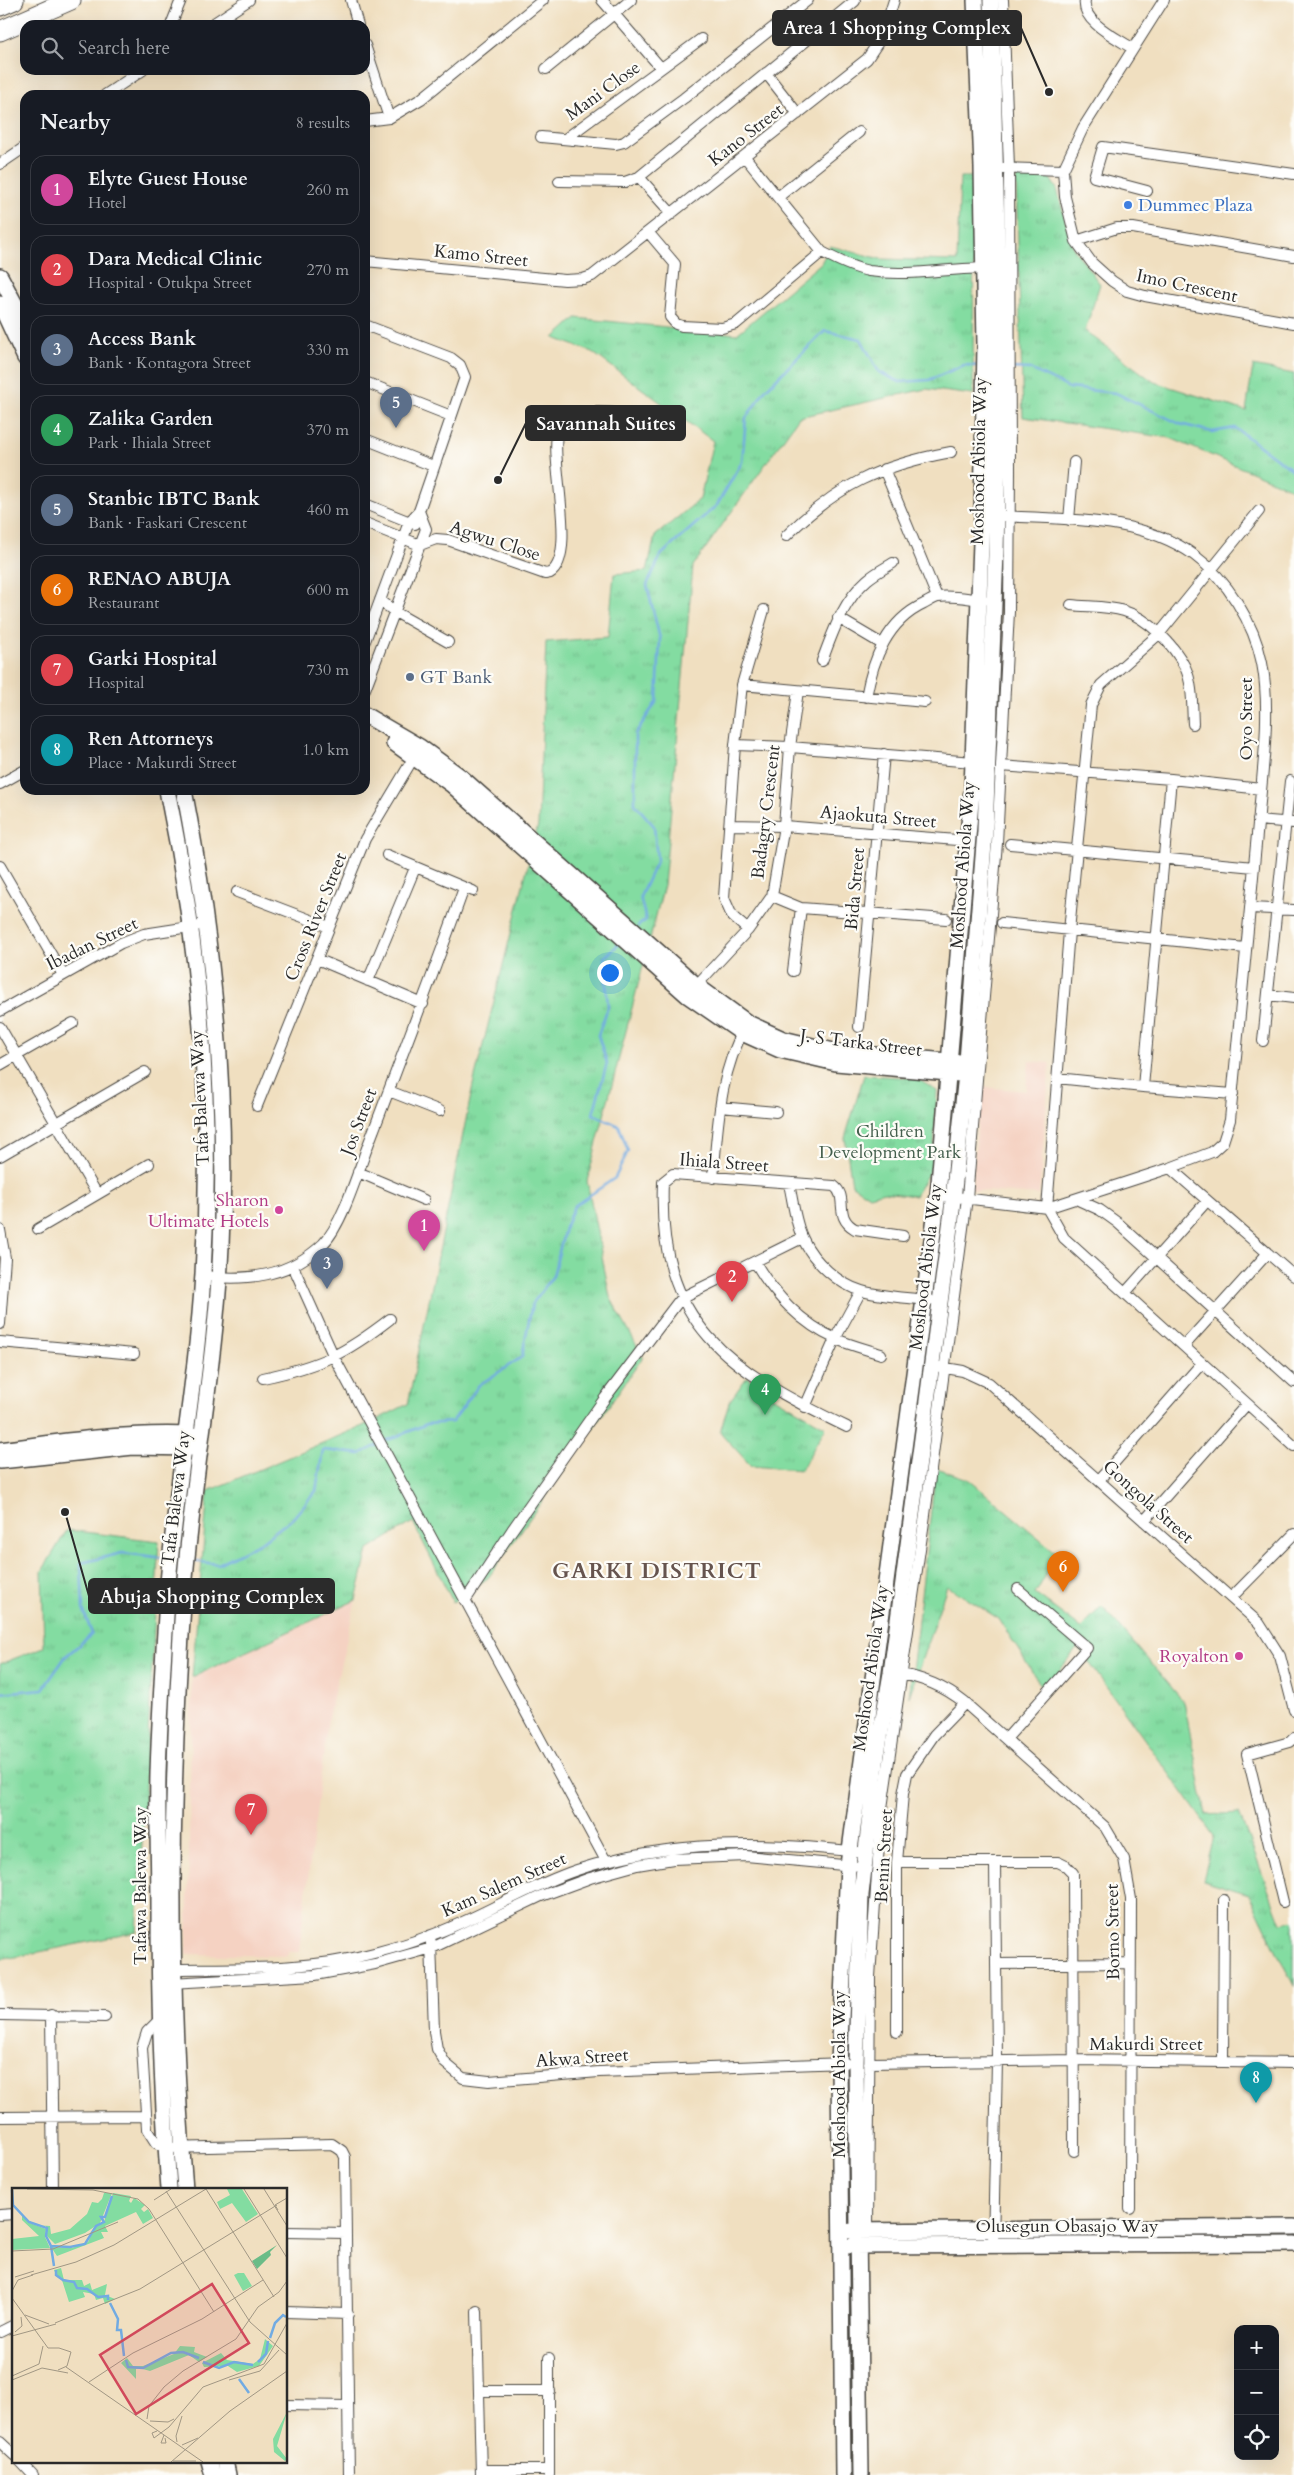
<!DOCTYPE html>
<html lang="en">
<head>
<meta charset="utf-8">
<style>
	body { margin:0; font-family:Cardo,serif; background:#242831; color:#f1f3f6 }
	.controls { position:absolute; right:15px; bottom:15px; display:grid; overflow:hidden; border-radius:10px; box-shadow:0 5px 20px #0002 }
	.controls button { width:45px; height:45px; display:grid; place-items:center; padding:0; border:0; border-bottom:1px solid #363941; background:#171b24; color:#f1f3f6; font:25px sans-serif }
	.you { position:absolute; left:609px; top:972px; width:18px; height:18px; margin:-12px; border:4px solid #fff; border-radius:50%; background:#1a73e8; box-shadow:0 0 0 8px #1a73e833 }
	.badge { display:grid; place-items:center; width:32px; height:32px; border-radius:50%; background:#1a73e8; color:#fff; font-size:16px; font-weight:700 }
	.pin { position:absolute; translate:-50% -41px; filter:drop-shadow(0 1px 2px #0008) }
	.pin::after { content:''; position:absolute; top:26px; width:18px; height:15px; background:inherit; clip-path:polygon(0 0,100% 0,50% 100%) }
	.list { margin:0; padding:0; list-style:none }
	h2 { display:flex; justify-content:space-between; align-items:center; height:65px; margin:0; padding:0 20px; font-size:21px }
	h2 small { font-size:16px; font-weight:400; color:#9ea1a6 }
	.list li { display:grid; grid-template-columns:32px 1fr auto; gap:15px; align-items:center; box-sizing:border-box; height:70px; margin:0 10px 10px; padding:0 10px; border:1px solid #363941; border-radius:15px }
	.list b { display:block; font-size:19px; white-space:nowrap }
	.list p { margin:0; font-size:16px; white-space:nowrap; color:#9ea1a6 }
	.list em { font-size:16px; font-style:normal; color:#9ea1a6 }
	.icon { flex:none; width:28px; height:28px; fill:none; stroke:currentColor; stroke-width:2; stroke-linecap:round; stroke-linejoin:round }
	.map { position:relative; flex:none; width:1294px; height:2475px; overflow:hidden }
	.search { position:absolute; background:#171b24; box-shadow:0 5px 20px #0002; left:20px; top:20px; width:350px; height:55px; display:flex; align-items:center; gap:12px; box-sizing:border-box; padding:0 18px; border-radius:15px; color:#9ea1a6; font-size:19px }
	.panel { position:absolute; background:#171b24; box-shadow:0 5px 20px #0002; left:20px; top:90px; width:350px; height:705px; border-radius:15px }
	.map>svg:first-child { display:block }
</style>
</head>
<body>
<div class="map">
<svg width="1294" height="2475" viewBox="0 0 1294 2475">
	<defs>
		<pattern id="grass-tufts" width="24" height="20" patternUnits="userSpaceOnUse" patternTransform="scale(1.25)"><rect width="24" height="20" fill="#83dca1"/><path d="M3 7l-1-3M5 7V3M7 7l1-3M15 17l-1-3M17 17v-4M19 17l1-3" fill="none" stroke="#71bd8b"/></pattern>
	</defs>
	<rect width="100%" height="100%" fill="#fdfcf7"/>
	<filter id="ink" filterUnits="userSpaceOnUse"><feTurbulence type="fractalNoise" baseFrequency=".02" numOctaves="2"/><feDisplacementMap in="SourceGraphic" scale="10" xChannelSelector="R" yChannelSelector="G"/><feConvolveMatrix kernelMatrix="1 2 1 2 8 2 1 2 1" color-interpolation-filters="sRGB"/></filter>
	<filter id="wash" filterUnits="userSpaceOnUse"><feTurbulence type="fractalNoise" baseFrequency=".0096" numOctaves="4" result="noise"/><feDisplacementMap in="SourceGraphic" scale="20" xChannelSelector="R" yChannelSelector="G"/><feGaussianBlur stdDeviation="1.12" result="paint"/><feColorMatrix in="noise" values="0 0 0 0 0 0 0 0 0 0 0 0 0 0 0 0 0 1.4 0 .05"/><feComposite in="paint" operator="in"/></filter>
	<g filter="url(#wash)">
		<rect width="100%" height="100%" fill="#f0dfc0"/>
		<!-- built -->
		<path fill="#f5d2c2" d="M1029 1061 1050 1063 1039 1195 972 1190 980 1093 983 1087 1026 1091Z
			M356 1600 328 1718 299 1952H288L287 1956 187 1954 192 1677Z"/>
		<!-- grass -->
		<path fill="url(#grass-tufts)" stroke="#578466" d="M960 177H974L973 395 926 389 799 417 693 566 664 885 587 1181 610 1297 643 1357 488 1578 453 1602 413 1522 368 1550 356 1600 192 1677 208 1491 370 1423 408 1404 473 1085 538 825 546 642 608 637 614 574 647 571 655 536 700 499 713 441 592 352 554 338 576 318 737 334 821 263 830 246 881 259 957 261Z
			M1016 177H1049L1057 189 1073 248 1100 284 1085 331 1154 382 1246 411 1253 366 1294 374V490L1170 438 1023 417Z
			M864 1075 916 1078 937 1091 933 1165 915 1196 884 1192 869 1196 852 1185 845 1138Z
			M747 1377 774 1397 826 1427 801 1470 751 1466 720 1432 729 1402Z
			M936 1468 968 1479 1058 1554 1035 1594 1081 1628 1102 1606 1184 1702 1206 1815 1239 1813 1281 1923 1294 1920V1987L1249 1894 1203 1880 1214 1836 1078 1647 1044 1691 999 1619 947 1586 909 1697Z
			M67 1530 159 1541 137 1932 0 1960V1664L44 1647 42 1571Z"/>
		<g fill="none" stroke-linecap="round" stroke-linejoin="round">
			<!-- stream -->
			<path stroke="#72abe2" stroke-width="2.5" d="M1011 368 1030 369 1069 388 1116 393 1180 424 1212 432 1235 428 1294 471
				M638 926 646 920 640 897 657 860 654 826 635 804V734L657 701 660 639 647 585 661 555 717 505 742 462 746 418 765 390 825 331 861 339 879 372 900 382 929 380 964 365 979 366
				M383 1442 427 1424 452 1422 479 1385 522 1357 532 1304 553 1276 565 1228 574 1206 615 1178 628 1151 619 1126 593 1114 607 1063 598 1035 608 1007 604 958 621 942
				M191 1561 218 1564 261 1542 293 1518 316 1491 323 1450 360 1454 378 1445
				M0 1693 43 1689 66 1656 92 1634 83 1609 81 1563 122 1553 166 1558"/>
		</g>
	</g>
	<g filter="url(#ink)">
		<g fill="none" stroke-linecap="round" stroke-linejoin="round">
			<defs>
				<path id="street" d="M351 0 358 25
					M602 0 661 68
					M1085 0C1081 22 1117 38 1132 48
					M1164 0 1083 128 1063 170 1065 197 1076 241 1092 263 1112 281 1127 291 1145 296 1294 323
					M171 25 181 0
					M211 25 249 0
					M365 45 389 118
					M546 69 631 0
					M766 73 798 114
					M105 95 143 70
					M365 121 389 118 421 99 543 0
					M541 137 616 144 624 142 684 98 808 0
					M565 139 701 39
					M745 157 822 252C837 260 853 268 869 271 909 277 948 268 988 268
					M0 164 25 147
					M1003 168 1063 170
					M639 177 672 214
					M559 181 625 182 639 177 855 1
					M1147 191 1094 177 1103 147 1294 174
					M778 197 859 132
					M648 232 675 264 670 317 676 324 682 326 722 328 736 324 822 252
					M1076 241 1117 228H1133L1294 256
					M365 261 565 280 583 279 592 276 867 59 883 35 894 0
					M365 325 451 358 460 365 465 377 419 511 409 522 365 641
					M365 382 451 416
					M365 439 433 466
					M884 469 937 597
					M365 504 415 524
					M1259 511 1159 634 1101 685 1091 705 1069 931 1047 1208 1064 1238 1294 1446
					M1069 520 1074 462
					M365 523 420 545 436 539 448 540 545 574 550 573C578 556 549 459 558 430 581 405 604 412 634 415
					M786 536C837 485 881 465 951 452
					M380 600 395 612 448 642
					M1071 605C1088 607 1107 606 1124 611 1148 618 1174 645 1185 667 1193 684 1192 706 1193 724
					M838 618 882 644
					M822 661C833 632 843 601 867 580 875 573 885 568 893 563
					M742 685 925 702
					M365 689 426 529 419 511
					M866 697C873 659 887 621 924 604 928 602 934 598 938 597 952 595 970 599 984 600
					M735 745 790 747 973 762
					M1001 766 1171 779 1261 789
					M0 784 25 770
					M1258 820 1294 823
					M730 825 784 826 969 841
					M1010 844 1254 867
					M387 855 473 891
					M0 866 63 975
					M237 892 329 927
					M772 896 801 908 946 919
					M1250 908 1294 910
					M1002 923 1245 948
					M748 930 732 916 724 898 735 745 742 685 764 610
					M317 959 423 1004
					M793 971 801 908
					M368 981 415 868
					M693 989 748 930 772 896 784 826 790 747 798 691
					M1268 995 1294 998
					M0 1011 121 943 144 934 196 926
					M0 1027 97 1194
					M859 1027 884 754
					M1263 1041 1290 781
					M0 1065 73 1023
					M1057 1078 1143 1087 1233 1094
					M1143 1087 1171 779
					M389 1091 440 1111
					M257 1106 365 839 417 752
					M720 1107 776 1112
					M0 1156 145 1072
					M1170 1168 1294 1276
					M358 1172 424 1200
					M713 1178C718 1127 719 1073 745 1028
					M789 1184C793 1201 795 1223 803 1239 813 1261 839 1285 862 1291 884 1297 908 1298 930 1300
					M938 1195 1047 1208 1170 1168 1212 1152 1223 1142 1230 1120C1239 1017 1250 915 1259 813 1263 766 1271 709 1262 663 1254 623 1227 579 1194 555 1140 516 1066 520 1003 516
					M1076 1199 1100 1210 1118 1223 1294 1382
					M38 1229 149 1164
					M0 1230 5 1258 0 1324
					M755 1262C774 1295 802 1324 836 1339 850 1345 866 1349 881 1354
					M293 1266 334 1357 606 1861
					M203 1276C248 1281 288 1277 323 1244 343 1224 359 1168 370 1140 402 1056 434 972 464 888
					M1125 1293 1207 1201
					M0 1342 134 1354
					M1184 1346 1267 1254
					M940 1367 963 1371 989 1383 1259 1623 1280 1656 1294 1710
					M263 1378C320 1366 345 1354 390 1319
					M805 1407 835 1339 861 1291
					M847 1427C729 1370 657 1325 663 1182L673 1174 834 1186C849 1197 833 1217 855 1229L903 1236
					M1099 1480 1202 1363
					M1144 1521 1247 1404
					M1231 1598 1294 1534
					M465 1601 512 1530 605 1398 681 1298 802 1238
					M895 1673C922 1677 944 1686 965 1703L1105 1827 1124 1859 1131 1899 1130 2208
					M1006 1739 1087 1648 1018 1589
					M897 1862H1058L1066 1866 1073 1873 1074 2151
					M1283 1902 1247 1754 1290 1742 1294 1738
					M431 1942 434 2031 437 2049 445 2063 463 2078 489 2081 599 2072 845 2063
					M996 1964 1130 1963
					M167 1969C235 1968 308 1971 374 1953 393 1948 411 1943 429 1936 480 1918 526 1887 577 1870 669 1839 771 1841 866 1853
					M170 1983 315 1975 375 1964 432 1948 541 1896 590 1878 637 1865 673 1859 746 1856 854 1866
					M0 2015 105 2017
					M51 2015 53 2189
					M160 2019 147 2032 142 2048 147 2129 156 2143 166 2148 332 2144 342 2151 345 2157 349 2475
					M897 2032V1862L903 1794 907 1774 934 1735 965 1703
					M1223 2061 1224 1900
					M869 2063 1075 2060 1294 2063
					M0 2117 145 2116
					M0 2215 14 2214
					M868 2230 870 1977 881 1815 925 1515 967 1198 997 843 1009 612 1010 471 1009 168 1003 0
					M286 2232 345 2233
					M993 2245 997 2061 995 1863
					M477 2311 481 2475
					M286 2312 348 2314
					M0 2332 14 2325
					M480 2391H550
					M286 2405 348 2406
					M0 2442 14 2455
					M20 2461 33 2475
					M481 2470H549
					M549 2475V2358"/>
				<path id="secondary" d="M0 276 25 323
					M0 304 25 358
					M365 715 420 747 461 777 696 985 748 1023 783 1039 838 1052 960 1062
					M394 743 452 785 687 995 742 1033 780 1050 836 1063 960 1074
					M167 790C200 948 213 1113 203 1274 197 1377 177 1479 168 1583 164 1646 160 1710 158 1773 157 1817 159 1862 159 1907 159 2001 162 2095 169 2189
					M184 790C213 939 228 1095 221 1246 216 1361 193 1475 184 1590 170 1789 168 1990 185 2189
					M0 1450C64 1441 128 1432 193 1435
					M0 1461 133 1447 193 1448
					M851 2231 1294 2227
					M850 2246 1294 2244
					M209 2461 213 2475
					M225 2461 228 2475
					M843 2475 839 2063 848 1865 938 1195 972 789 982 515 985 345 982 167 975 0
					M861 2475 856 2063 861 1895 877 1754 891 1673 951 1219 966 1074 985 831 996 553 1000 346 991 0"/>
				<path id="highway" d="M0 6 14 0
					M0 31 71 0"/>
			</defs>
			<!-- street casing -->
			<use href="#street" stroke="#494641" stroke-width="12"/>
			<!-- secondary casing -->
			<use href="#secondary" stroke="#494641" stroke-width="18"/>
			<!-- highway casing -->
			<use href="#highway" stroke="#494641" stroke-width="21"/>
			<!-- street -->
			<use href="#street" stroke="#fff" stroke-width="10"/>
			<!-- secondary -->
			<use href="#secondary" stroke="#fff" stroke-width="15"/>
			<!-- highway -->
			<use href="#highway" stroke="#fff" stroke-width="19"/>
		</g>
	</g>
	<!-- markers -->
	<circle fill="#3f7fe0" stroke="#fdfcf7" stroke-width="2" cx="1128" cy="205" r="5"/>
	<circle fill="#5c6f8a" stroke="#fdfcf7" stroke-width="2" cx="410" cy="677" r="5"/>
	<g fill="#d1479c" stroke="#fdfcf7" stroke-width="2">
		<circle cx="279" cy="1210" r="5"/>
		<circle cx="1239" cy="1656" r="5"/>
	</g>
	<g text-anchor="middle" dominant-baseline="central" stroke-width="4.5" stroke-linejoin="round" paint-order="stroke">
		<!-- street labels -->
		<g font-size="18" fill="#2b2b2b" stroke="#fdfcf7">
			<text transform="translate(603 91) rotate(-36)">Mani Close</text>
			<text transform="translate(746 135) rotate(-38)">Kano Street</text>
			<text transform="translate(481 256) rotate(6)">Kamo Street</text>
			<text transform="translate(1187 286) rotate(12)">Imo Crescent</text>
			<text transform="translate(979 461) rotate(-89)">Moshood Abiola Way</text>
			<text transform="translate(495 541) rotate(18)">Agwu Close</text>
			<text transform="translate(1246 719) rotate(-90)">Oyo Street</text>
			<text transform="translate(766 812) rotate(-83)">Badagry Crescent</text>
			<text transform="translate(878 817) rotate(5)">Ajaokuta Street</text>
			<text transform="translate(963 865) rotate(-86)">Moshood Abiola Way</text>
			<text transform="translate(855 889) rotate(-85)">Bida Street</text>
			<text transform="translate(316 917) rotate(-68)">Cross River Street</text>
			<text transform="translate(92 944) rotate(-26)">Ibadan Street</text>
			<text transform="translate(861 1043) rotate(7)">J. S Tarka Street</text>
			<text transform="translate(200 1098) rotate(-93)">Tafa Balewa Way</text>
			<text transform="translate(359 1122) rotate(-69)">Jos Street</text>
			<text transform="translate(724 1163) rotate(4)">Ihiala Street</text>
			<text transform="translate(926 1267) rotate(-83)">Moshood Abiola Way</text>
			<text transform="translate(176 1498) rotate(-83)">Tafa Balewa Way</text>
			<text transform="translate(1148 1502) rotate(42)">Gongola Street</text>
			<text transform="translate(871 1668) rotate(-82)">Moshood Abiola Way</text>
			<text transform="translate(884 1856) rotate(-87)">Benin Street</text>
			<text transform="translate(504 1885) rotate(-24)">Kam Salem Street</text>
			<text transform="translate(140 1886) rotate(-90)">Tafawa Balewa Way</text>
			<text transform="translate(1113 1932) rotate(-91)">Borno Street</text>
			<text x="1146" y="2044">Makurdi Street</text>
			<text transform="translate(582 2058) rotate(-4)">Akwa Street</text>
			<text transform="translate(839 2074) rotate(-90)">Moshood Abiola Way</text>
			<text x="1067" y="2226">Olusegun Obasajo Way</text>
		</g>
		<!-- shop labels -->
		<g font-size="18" fill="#366cbe" stroke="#fdfcf7" text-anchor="start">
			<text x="1138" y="205">Dummec Plaza</text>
		</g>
		<!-- service labels -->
		<g font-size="18" fill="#4e5e75" stroke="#fdfcf7" text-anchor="start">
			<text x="420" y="677">GT Bank</text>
		</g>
		<!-- park labels -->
		<g font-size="18" fill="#45604e" stroke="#fdfcf7">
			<text x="890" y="1131">Children<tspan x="890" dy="21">Development Park</tspan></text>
		</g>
		<!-- hotel labels -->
		<g font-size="18" fill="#b23c85" stroke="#fdfcf7" text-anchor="end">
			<text x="269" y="1200">Sharon<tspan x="269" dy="21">Ultimate Hotels</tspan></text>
			<text x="1229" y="1656">Royalton</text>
		</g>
		<!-- district labels -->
		<g font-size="22" font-weight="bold" letter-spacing="1" fill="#66544e" stroke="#fdfcf7">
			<text x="657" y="1571">GARKI DISTRICT</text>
		</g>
	</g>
	<!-- overview -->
	<g transform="translate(12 2188)">
		<rect width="275" height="275" fill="#f0dfc0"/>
		<path d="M215 1H230L246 26 234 34 220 15 208 21 205 14 218 7ZM92 5H100L88 35 73 45 43 56 35 48 34 38 25 37 38 38 39 46 58 41 75 26 80 14 86 15 90 11ZM101 5 119 8 117 13 119 15 122 10 133 17 129 21 132 24 136 21 141 30 131 36 124 24 93 38 96 44H89L92 50 45 68 39 59 60 60 76 54 83 39 92 34ZM10 27 18 35 34 41 33 49 38 60 0 62V51L27 48 10 32ZM49 80 52 92H70L72 98 78 95 80 102 95 96 93 107 103 111 93 116 91 110 84 112 82 106 71 104 73 109 57 114 49 89H45L42 82ZM253 151 261 158 247 178 225 184 216 178 192 179 190 175 209 165 215 172 241 176 248 171ZM168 158 183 159 182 164 195 169 187 174 177 167 138 183 127 180 124 181V191L109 175 115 170 121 178H131L162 166ZM275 224 265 258 275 271 273 273 262 264 261 251Z" fill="#83dca1"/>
		<path d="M265 57 258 64 259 67 245 81 240 73Z" fill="#6abc87"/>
		<path d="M226 85H232L240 98 231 103 222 87Z" fill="#83dca1"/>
		<path fill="none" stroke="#72abe2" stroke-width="2.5" d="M0 2 1 17 17 34 35 40 34 48 39 58M42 78 39 58 58 59 73 56 84 38 92 34 89 29H93L100 8M44 82V87L51 92 62 94 65 100 75 101 86 109 96 108V112M98 115 106 131 105 142H109L112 168M258 150 263 135 271 127 274 129M114 172 116 179 131 180 159 165 171 164 187 170M191 174 207 180 222 174 241 177M246 174 254 166 256 153M227 191 237 205"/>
		<path fill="none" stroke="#a19784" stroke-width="1" d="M15 1 81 2 126 11 137 21 202 124M232 1 275 70M252 1 275 38M154 3 238 134 275 167M142 12 159 1M266 22 263 17 275 10M0 63 41 61 106 34M19 87 64 74 102 57 194 1 262 109M3 89 22 83M0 103 6 92 21 87M0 110 36 160M13 127 37 136M43 135 128 101 265 17M3 144 10 138 9 129M0 148 44 136M36 160H47L59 164 55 178 46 182M54 179 191 274M0 188 27 176 31 158M0 192 30 180 56 185M217 192 248 183 267 162M77 194 121 165 190 131 251 92M135 231 137 218 152 199 171 183 224 151 246 119 267 104 275 93M138 233 156 234 162 231M145 243 140 245 142 250 157 239 191 199 252 176 275 135M152 247 149 255H154L153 250M165 254 164 248 170 228M170 257 186 250M161 273H184M159 274 218 223 275 183"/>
		<path fill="#d1495b" fill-opacity="0.15" stroke="#d1495b" stroke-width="2.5" d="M200 96 237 155 124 226 88 167Z"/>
		<rect width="275" height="275" fill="none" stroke="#2b2b2b" stroke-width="2.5"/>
	</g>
	<!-- callouts -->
	<path fill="none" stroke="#2b2b2b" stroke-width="2" d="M1049 92L1021 28M498 480L526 423M65 1512L89 1596"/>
	<g fill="#2b2b2b" stroke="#fdfcf7" stroke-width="2">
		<circle cx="1049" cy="92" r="5"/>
		<circle cx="498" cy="480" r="5"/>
		<circle cx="65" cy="1512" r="5"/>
	</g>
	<g fill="#2b2b2b" stroke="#2b2b2b" stroke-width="2">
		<rect x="773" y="11" width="248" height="34" rx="5"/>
		<rect x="526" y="406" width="159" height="34" rx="5"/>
		<rect x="89" y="1579" width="245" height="34" rx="5"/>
	</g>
	<g font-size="19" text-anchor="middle" font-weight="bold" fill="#fff">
		<text x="897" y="34">Area 1 Shopping Complex</text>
		<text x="606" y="430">Savannah Suites</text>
		<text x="212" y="1603">Abuja Shopping Complex</text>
	</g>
</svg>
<div class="controls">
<button>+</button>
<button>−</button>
<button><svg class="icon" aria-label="locate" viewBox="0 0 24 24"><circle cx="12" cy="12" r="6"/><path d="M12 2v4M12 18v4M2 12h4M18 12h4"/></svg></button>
</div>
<div class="you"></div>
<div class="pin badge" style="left:424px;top:1251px;background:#d1479c">1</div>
<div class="pin badge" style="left:732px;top:1302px;background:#e0444e">2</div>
<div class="pin badge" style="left:327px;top:1289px;background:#5c6f8a">3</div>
<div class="pin badge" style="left:765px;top:1415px;background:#2e9e5b">4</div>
<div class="pin badge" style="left:396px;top:428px;background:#5c6f8a">5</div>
<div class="pin badge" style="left:1063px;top:1592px;background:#e8710a">6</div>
<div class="pin badge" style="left:251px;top:1835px;background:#e0444e">7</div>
<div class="pin badge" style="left:1256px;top:2103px;background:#0f9aa8">8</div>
<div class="search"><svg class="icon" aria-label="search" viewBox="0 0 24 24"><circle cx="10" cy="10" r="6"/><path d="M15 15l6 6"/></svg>Search here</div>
<section class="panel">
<h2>Nearby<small>8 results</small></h2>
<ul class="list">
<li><span class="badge" style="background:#d1479c">1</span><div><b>Elyte Guest House</b><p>Hotel</p></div><em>260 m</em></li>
<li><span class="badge" style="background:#e0444e">2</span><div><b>Dara Medical Clinic</b><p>Hospital · Otukpa Street</p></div><em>270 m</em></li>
<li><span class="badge" style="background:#5c6f8a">3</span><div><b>Access Bank</b><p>Bank · Kontagora Street</p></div><em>330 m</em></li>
<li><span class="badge" style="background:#2e9e5b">4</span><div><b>Zalika Garden</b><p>Park · Ihiala Street</p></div><em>370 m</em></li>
<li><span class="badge" style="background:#5c6f8a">5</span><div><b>Stanbic IBTC Bank</b><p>Bank · Faskari Crescent</p></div><em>460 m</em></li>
<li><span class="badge" style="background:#e8710a">6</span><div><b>RENAO ABUJA</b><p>Restaurant</p></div><em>600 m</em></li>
<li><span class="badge" style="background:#e0444e">7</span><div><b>Garki Hospital</b><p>Hospital</p></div><em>730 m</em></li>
<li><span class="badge" style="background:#0f9aa8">8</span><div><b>Ren Attorneys</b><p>Place · Makurdi Street</p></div><em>1.0 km</em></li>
</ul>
</section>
</div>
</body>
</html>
